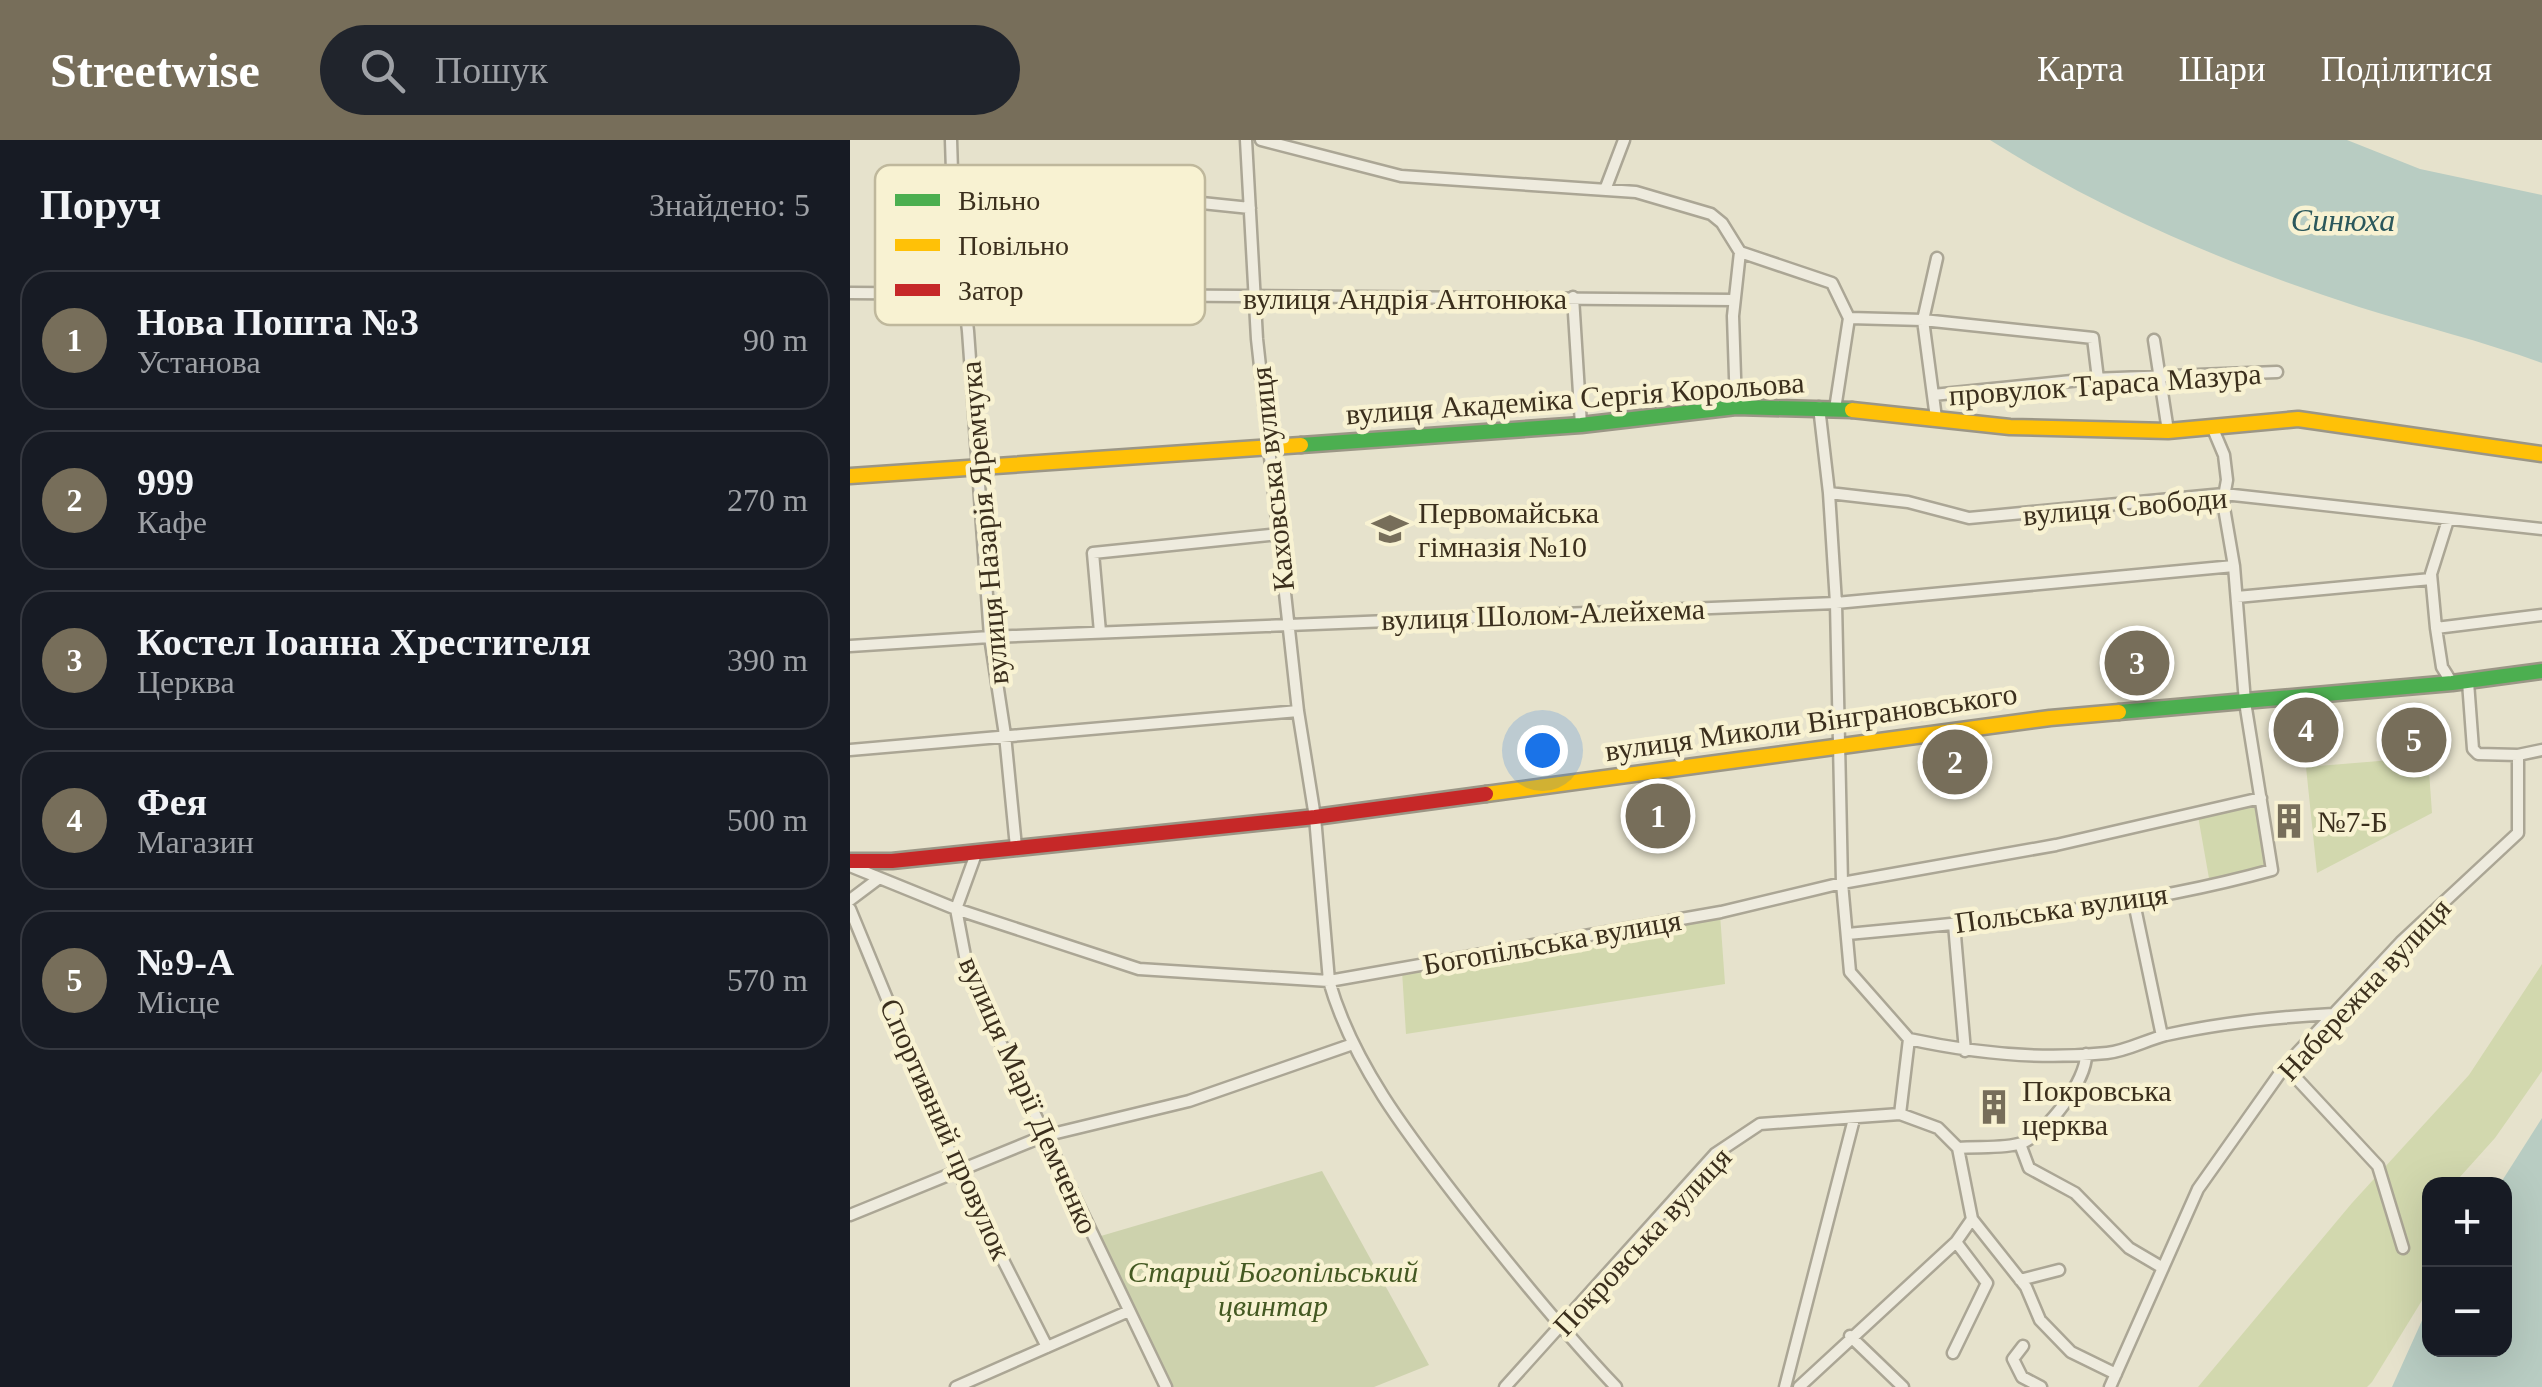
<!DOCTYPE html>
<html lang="uk">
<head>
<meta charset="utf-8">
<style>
	body { margin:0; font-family:Georgia,serif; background:#20242c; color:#f1f3f6 }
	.controls { position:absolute; right:30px; bottom:30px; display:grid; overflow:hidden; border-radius:20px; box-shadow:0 10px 40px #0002 }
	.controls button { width:90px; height:90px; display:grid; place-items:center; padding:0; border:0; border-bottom:2px solid #363941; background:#171b24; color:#f1f3f6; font:50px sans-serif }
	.you { position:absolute; left:692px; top:610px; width:35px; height:35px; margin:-25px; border:8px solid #fff; border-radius:50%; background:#1a73e8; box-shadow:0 0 0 15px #1a73e833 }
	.badge { display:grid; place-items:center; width:65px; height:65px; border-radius:50%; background:#776e5a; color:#fff; font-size:32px; font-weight:700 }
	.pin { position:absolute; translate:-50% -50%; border:5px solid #fff; box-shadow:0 2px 10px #0006 }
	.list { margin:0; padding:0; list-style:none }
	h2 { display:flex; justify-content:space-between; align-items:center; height:130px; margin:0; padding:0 40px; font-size:42px }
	h2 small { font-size:32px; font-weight:400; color:#9ea1a6 }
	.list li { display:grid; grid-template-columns:65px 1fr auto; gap:30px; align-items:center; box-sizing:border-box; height:140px; margin:0 20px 20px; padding:0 20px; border:2px solid #363941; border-radius:30px }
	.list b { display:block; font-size:38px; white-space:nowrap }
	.list p { margin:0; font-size:32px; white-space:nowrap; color:#9ea1a6 }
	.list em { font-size:32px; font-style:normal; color:#9ea1a6 }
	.icon { flex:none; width:55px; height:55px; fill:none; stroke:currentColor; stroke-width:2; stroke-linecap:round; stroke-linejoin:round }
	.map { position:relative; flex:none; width:1692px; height:1247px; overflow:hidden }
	header { display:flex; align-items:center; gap:60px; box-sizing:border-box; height:140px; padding:0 50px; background:#776e5a; color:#fff }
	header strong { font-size:48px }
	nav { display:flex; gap:55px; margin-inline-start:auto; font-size:35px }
	.search { width:700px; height:90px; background:#20242c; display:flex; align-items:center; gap:25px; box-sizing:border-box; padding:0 35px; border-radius:55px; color:#9ea1a6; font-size:38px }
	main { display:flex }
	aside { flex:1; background:#171b24 }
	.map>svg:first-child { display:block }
</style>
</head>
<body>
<header>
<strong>Streetwise</strong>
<div class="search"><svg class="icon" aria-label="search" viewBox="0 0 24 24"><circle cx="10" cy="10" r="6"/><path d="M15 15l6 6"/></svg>Пошук</div>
<nav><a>Карта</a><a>Шари</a><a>Поділитися</a></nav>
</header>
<main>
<aside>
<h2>Поруч<small>Знайдено: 5</small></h2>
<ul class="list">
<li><span class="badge">1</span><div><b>Нова Пошта №3</b><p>Установа</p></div><em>90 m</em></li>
<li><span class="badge">2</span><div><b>999</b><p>Кафе</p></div><em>270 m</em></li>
<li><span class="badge">3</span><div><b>Костел Іоанна Хрестителя</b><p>Церква</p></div><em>390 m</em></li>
<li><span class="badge">4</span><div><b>Фея</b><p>Магазин</p></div><em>500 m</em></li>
<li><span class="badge">5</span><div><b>№9-А</b><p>Місце</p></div><em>570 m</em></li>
</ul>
</aside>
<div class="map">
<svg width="1692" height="1247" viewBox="0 0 1692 1247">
	<rect width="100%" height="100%" fill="#e6e2cc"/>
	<!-- green -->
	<path fill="#d2d8ae" d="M1578 617 1582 673 1467 733 1456 627Z
		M1407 662 1420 727 1360 744 1348 676Z
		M870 774 875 844 556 894 552 831Z
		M1692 824V931L1645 998 1609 1038 1610 1044H1580L1579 1149 1522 1242 1517 1247H1348L1502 1063 1619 935Z"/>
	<!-- cemetery -->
	<path fill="#cdd2ad" d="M472 1031 579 1225 524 1247H317L244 1098Z"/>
	<!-- water -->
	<path fill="#b8ccc2" d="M1140 0H1497L1570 29 1692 55V223C1632 201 1570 186 1509 167 1380 125 1255 73 1140 0Z
		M1692 978V1247H1542L1579 1165 1580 1210H1654V1044H1650Z"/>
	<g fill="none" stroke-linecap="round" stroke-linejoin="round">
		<defs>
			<path id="street" d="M101 0 103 63 118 191 140 497 155 595 166 707
				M396 0 407 199 448 571 465 677 479 841C504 928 563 1001 617 1071 664 1131 713 1191 766 1247
				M411 0 551 36 786 52 861 74 872 83 890 112 883 176 886 267
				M102 37 400 68
				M755 50 774 0
				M890 112 982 143 999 178 985 269
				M0 153 883 160
				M723 157 731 285
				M999 178 1073 180 1243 198 1248 239
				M1304 200 1318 291
				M1083 255 1241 239 1427 232
				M969 267 979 353 986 463 992 743 1000 832 1059 899
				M1086 278 1073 180 1087 118
				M979 353 1058 362 1119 378 1374 354 1692 389
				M1598 380 1581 434 1586 488 1692 475
				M1387 457 1581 439
				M1586 488 1592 527 1602 543
				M250 492 243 413 429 394
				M0 506 140 497 986 463 1384 426
				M0 610 448 571
				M1668 615 1692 610
				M127 711 106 769 119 837 316 1247
				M0 726 106 769 289 829 479 841 871 772 992 743 1206 705 1411 658
				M1283 758 1312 896
				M0 760 28 739
				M0 769 108 1031 197 1207
				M1104 784 1115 911
				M997 794C1139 781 1285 768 1422 730L1395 562 1384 426 1373 362 1377 340 1374 315 1363 289
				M1059 899C1123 913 1192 920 1257 913 1277 911 1296 900 1316 895 1370 883 1427 877 1483 874
				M1435 926 1528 1026 1553 1108
				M1050 974 1088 988 1108 1008
				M1170 1004 1179 1028 1225 1053 1279 1108 1313 1128
				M1108 1008 1122 1079 1176 1147 1190 1180 1221 1212 1266 1234
				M1108 1008C1127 1006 1154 1009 1172 1003 1197 993 1237 940 1236 914
				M0 1075 194 996 339 961 503 904
				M1170 1140 1209 1130
				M1000 1196 1053 1247
				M1173 1206 1163 1219 1172 1237 1191 1247
				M1103 1213 1137 1143 1106 1102
				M106 1247 279 1171
				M655 1247 865 1014 910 984 1050 974 1059 899
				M935 1247 1004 979
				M949 1247 1106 1102 1122 1079
				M1260 1247 1348 1049 1435 926 1551 802 1668 693V615L1628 614 1623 609 1618 542"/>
			<path id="fast" d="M451 305 731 285 886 267 1002 270
				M1269 572 1602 543 1692 531"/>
			<path id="slow" d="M1002 270 1160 287 1318 291 1448 279 1692 314
				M0 336 451 305
				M636 654 1200 578 1269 572"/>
			<path id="jam" d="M0 721H42L465 677 636 654"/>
		</defs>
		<!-- street casing -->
		<use href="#street" stroke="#aba695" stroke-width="15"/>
		<!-- fast casing -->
		<use href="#fast" stroke="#9b9686" stroke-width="19"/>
		<!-- slow casing -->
		<use href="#slow" stroke="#9b9686" stroke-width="19"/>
		<!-- jam casing -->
		<use href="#jam" stroke="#9b9686" stroke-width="19"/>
		<!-- street -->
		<use href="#street" stroke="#eeebde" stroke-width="10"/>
		<!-- fast -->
		<use href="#fast" stroke="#4caf50" stroke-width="14"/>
		<!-- slow -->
		<use href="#slow" stroke="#ffc107" stroke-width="14"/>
		<!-- jam -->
		<use href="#jam" stroke="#c62828" stroke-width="14"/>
	</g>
	<!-- icons -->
	<defs>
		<symbol id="school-bare" viewBox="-9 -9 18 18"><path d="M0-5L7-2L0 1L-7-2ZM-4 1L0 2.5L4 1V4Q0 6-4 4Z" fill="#776e5a" stroke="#f8f2d2" stroke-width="2.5" paint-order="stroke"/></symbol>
		<symbol id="building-bare" viewBox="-9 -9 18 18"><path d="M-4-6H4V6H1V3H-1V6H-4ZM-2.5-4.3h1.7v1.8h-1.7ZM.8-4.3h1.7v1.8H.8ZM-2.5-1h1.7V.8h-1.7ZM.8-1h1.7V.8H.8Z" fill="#776e5a" stroke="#f8f2d2" stroke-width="2.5" paint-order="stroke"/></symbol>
	</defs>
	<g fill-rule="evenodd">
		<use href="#school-bare" x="515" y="364" width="50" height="50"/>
		<use href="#building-bare" x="1414" y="656" width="50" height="50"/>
		<use href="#building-bare" x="1119" y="942" width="50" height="50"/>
	</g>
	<g text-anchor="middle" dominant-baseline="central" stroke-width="9" stroke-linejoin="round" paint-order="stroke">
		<!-- street labels -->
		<g font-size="30" fill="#3b2f1d" stroke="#f8f2d2">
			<text x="555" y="158">вулиця Андрія Антонюка</text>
			<text transform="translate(1255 244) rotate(-4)">провулок Тараса Мазура</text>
			<text transform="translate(725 258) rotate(-4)">вулиця Академіка Сергія Корольова</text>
			<text transform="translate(422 339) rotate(-96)">Каховська вулиця</text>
			<text transform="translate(1275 366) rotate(-5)">вулиця Свободи</text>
			<text transform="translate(134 383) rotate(-95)">вулиця Назарія Яремчука</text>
			<text transform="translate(693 474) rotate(-2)">вулиця Шолом-Алейхема</text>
			<text transform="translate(961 582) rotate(-8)">вулиця Миколи Вінграновського</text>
			<text transform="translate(1211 768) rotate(-8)">Польська вулиця</text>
			<text transform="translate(702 802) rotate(-10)">Богопільська вулиця</text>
			<text transform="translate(1514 849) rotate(-47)">Набережна вулиця</text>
			<text transform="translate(179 955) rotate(66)">вулиця Марії Демченко</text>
			<text transform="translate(96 989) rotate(66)">Спортивний провулок</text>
			<text transform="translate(792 1101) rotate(-47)">Покровська вулиця</text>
		</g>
		<!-- poi labels -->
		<g font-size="30" fill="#3b2f1d" stroke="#f8f2d2" text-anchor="start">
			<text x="568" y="372">Первомайська<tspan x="568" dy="34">гімназія №10</tspan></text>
			<text x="1467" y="681">№7-Б</text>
			<text x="1172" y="950">Покровська<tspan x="1172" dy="34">церква</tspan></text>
		</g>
		<!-- park labels -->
		<g font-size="30" font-style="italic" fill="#445922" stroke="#f8f2d2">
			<text x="423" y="1131">Старий Богопільський<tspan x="423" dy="34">цвинтар</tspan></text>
		</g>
		<!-- water labels -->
		<g font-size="32" font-style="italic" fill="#2b585c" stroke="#f8f2d2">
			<text x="1493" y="80">Синюха</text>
		</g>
	</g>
	<!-- legend -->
	<rect x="25" y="25" width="330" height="160" rx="15" fill="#f8f2d2" stroke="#bfb89c" stroke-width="2.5"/>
	<rect x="45" y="54" width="45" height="12" fill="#4caf50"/>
	<rect x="45" y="99" width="45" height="12" fill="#ffc107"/>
	<rect x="45" y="144" width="45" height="12" fill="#c62828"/>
	<g font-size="28" fill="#3b2f1d">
		<text x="108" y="70">Вільно</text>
		<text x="108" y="115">Повільно</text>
		<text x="108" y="160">Затор</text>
	</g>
</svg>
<div class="controls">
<button>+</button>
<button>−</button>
</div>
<div class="you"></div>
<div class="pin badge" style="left:808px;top:676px">1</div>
<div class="pin badge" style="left:1105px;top:622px">2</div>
<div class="pin badge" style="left:1287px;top:523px">3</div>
<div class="pin badge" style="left:1456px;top:590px">4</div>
<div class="pin badge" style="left:1564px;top:600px">5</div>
</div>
</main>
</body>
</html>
